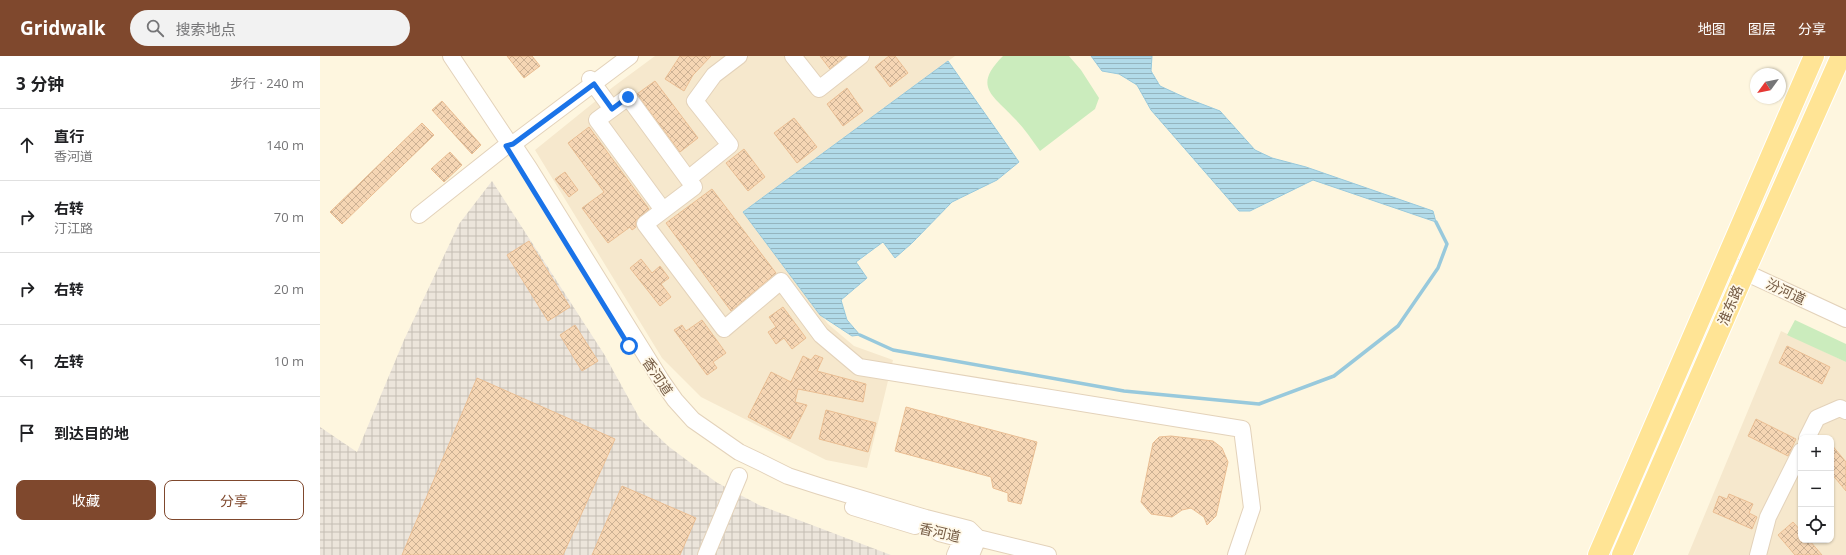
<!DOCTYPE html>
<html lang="zh">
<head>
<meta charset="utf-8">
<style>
	body { margin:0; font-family:"Open Sans","Noto Sans SC",sans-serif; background:#f2f2f2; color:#202124 }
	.controls { position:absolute; right:12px; bottom:12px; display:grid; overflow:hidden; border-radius:8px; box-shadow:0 1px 3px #0004 }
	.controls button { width:36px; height:36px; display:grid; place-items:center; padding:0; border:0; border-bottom:1px solid #e0e0e0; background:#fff; color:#202124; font:20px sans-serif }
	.compass { position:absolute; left:1430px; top:12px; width:36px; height:36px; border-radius:50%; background:#fff; box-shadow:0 1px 3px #0004; rotate:237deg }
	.stop { position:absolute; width:12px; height:12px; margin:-9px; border:3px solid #1a73e8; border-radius:50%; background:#fff }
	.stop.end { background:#1a73e8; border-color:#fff; box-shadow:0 1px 4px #0008 }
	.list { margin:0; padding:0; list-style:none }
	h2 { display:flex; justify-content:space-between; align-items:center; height:52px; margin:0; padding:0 16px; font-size:17px }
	h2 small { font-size:13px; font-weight:400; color:#757577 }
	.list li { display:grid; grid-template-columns:26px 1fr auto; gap:12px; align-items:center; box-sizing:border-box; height:72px; padding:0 16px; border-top:1px solid #e0e0e0 }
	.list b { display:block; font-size:15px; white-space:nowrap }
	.list p { margin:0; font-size:13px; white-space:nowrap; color:#757577 }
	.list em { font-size:13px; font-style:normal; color:#757577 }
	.actions { display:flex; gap:8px; padding:12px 16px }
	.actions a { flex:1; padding:9px 0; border:1px solid #7f482d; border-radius:8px; text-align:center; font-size:14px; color:#7f482d }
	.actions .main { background:#7f482d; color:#fff }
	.icon { flex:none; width:22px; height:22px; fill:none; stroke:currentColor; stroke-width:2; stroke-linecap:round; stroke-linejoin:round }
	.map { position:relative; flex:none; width:1526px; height:499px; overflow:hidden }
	header { display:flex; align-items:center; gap:24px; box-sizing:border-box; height:56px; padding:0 20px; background:#7f482d; color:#fff }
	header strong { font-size:19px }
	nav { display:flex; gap:22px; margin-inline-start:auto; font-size:14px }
	.search { width:280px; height:36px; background:#f2f2f2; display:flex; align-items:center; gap:10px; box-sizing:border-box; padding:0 14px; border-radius:22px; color:#757577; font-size:15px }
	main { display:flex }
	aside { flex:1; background:#fff }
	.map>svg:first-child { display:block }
</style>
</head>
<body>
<header>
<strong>Gridwalk</strong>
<div class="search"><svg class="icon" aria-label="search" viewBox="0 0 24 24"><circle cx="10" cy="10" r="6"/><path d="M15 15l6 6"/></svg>搜索地点</div>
<nav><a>地图</a><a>图层</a><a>分享</a></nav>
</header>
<main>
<aside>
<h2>3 分钟<small>步行 · 240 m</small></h2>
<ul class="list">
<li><svg class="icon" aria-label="ahead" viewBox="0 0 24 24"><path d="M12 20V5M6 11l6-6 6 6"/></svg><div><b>直行</b><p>香河道</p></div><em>140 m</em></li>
<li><svg class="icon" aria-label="right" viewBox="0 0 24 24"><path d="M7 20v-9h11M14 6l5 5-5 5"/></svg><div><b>右转</b><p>汀江路</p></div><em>70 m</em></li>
<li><svg class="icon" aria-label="right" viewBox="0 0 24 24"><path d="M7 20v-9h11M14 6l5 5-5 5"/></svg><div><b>右转</b></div><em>20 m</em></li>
<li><svg class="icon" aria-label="left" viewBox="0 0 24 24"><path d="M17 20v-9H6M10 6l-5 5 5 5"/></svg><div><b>左转</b></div><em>10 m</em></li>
<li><svg class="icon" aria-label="arrive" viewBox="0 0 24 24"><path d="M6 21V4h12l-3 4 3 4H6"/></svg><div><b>到达目的地</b></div></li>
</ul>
<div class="actions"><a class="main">收藏</a><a>分享</a></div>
</aside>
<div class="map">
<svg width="1526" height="499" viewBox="0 0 1526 499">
	<defs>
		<pattern id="industrial-grid" width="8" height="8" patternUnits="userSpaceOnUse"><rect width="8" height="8" fill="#ece5db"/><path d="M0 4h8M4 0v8" fill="none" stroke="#c4bdb3"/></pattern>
		<pattern id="water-rules" width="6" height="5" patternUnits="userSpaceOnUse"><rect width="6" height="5" fill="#b2dbe9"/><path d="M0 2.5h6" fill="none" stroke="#95b5bf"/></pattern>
		<pattern id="building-cross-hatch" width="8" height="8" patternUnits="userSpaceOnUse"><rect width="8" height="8" fill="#f6d6b4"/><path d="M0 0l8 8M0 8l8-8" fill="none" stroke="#ccb194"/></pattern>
	</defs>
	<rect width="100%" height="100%" fill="#fef6df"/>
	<!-- residential -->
	<path fill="#f6e8cd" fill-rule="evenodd" d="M335 0H635L423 156 508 268 534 290 573 304 547 412 506 404 381 341 342 302 215 94 293 31Z
		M1461 275 1526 306V499H1368ZM1481 382H1511V484H1481Z"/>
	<!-- industrial -->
	<path fill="url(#industrial-grid)" d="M172 125 284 298 320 363 348 390 396 426 439 449 571 499H0V371L37 396 84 284 139 168Z"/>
	<!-- green -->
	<path fill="#cbecbd" d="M683 0H749L761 14 779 42 775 53 720 95C712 84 704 72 695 63 673 39 652 31 683 0Z
		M1475 264 1526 288V306L1467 279Z"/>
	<!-- water -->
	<path fill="url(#water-rules)" stroke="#98c9dc" d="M771 0H832L831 15 840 30 866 42 900 55 935 94 952 102 986 111 1113 155 1116 166 993 124 930 155H919L831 54 817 29 799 18 782 15Z
		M628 5 699 106 677 124 632 146 592 187 575 202 563 186 536 206 547 222 521 244 527 264 540 279 532 280 500 259 423 156Z"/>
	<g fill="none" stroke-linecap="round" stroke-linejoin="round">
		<!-- stream -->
		<path stroke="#98c9dc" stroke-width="3.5" d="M540 279 573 294 804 335 939 348 1014 320 1078 270 1118 212 1127 188 1116 166"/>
	</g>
	<!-- building -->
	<path fill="url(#building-cross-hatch)" stroke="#eabe93" d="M187 0H212L220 10 204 22Z
		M360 0H391L373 19 364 35 345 23Z
		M500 0H526L510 13Z
		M569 0H575L588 17 570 31 555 11Z
		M335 25 378 82 360 96 317 38Z
		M527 32 543 55 523 70 507 48Z
		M122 45 161 89 152 98 112 54Z
		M474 62 497 91 477 107 454 77Z
		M102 67 114 79 22 168 10 156Z
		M269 71 329 153 316 164V171L312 174 310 171 288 187 262 152 284 136 248 87Z
		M424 93 445 121 428 135 406 107Z
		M130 96 142 109 124 126 111 113Z
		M245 116 258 134 249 141 235 123Z
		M392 133 456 217 411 255 346 167Z
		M209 185 250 251 228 265 187 199Z
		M321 203 332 217 340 210 349 222 341 228 351 241 340 250 310 212Z
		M463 251 486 282 472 293 464 282 456 288 448 276 456 271 449 261Z
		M382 264 406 297 393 306 397 312 387 319 354 274 362 269 366 275Z
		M255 269 278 305 262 315 240 279Z
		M1467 290 1510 311 1502 328 1459 307Z
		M495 299 503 302 497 315 546 328 543 346 478 333 475 346 487 349 470 383 428 361 451 316 471 326 483 300 491 304Z
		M157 322 295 383 243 499H82Z
		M586 351 717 386 701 448 688 445V437L673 432 671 421 575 395Z
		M506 354 556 367 548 396 499 383Z
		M1436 363 1476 383 1468 400 1428 380Z
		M851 380 893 385 902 392 908 406 896 460 887 469 884 461 871 452 862 454 852 461 831 458 821 446 833 387 839 381Z
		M1511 388 1526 406V435L1511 417Z
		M302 430 376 462 360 499H272Z
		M1409 438 1433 448 1429 457 1437 461 1432 473 1393 456 1399 440 1407 443Z
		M1473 466 1481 475V484H1489L1502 499H1475L1458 479Z"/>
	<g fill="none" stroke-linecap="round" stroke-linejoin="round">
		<defs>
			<path id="minor" d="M131 0 187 84 193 88 209 112 341 324 355 344 373 364 419 396 442 407 468 420 499 430 606 462 649 473 658 482
				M473 0 499 33 541 0
				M270 23 292 53 308 41 374 131 325 168 404 273 461 225 501 279 539 311 922 373 932 452 916 499
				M292 53 277 64 343 154
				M368 123 410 89 375 45 394 19 419 0
				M99 159 186 90 193 88 310 0
				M1405 207 1526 263
				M1487 382 1497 362 1520 352 1526 355
				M533 451 595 470
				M619 477 642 483 658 482 728 499
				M386 499 419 420
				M635 499 642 483 648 474
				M651 499 658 482
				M1438 499 1448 461 1481 395"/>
			<path id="major" d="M1278 499 1494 0
				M1302 499 1425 216 1521 0"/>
		</defs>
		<!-- minor casing -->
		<use href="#minor" stroke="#e3d2ba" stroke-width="18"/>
		<!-- major casing -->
		<use href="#major" stroke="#fff" stroke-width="22"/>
		<!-- minor -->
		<use href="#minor" stroke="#fff" stroke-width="16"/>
		<!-- major -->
		<use href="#major" stroke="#ffe495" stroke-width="20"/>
	</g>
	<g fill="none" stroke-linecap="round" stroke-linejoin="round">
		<!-- route -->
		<path stroke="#1a73e8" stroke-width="5" d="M308 41 292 53 274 28 193 88 186 90 309 290"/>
	</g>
	<g text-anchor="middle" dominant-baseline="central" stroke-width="3.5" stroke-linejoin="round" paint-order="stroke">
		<!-- street labels -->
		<g font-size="14" fill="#765c45" stroke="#fff8e7">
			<text transform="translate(1466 235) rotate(25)">汾河道</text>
			<text transform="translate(1410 249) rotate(-67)">淮东路</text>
			<text transform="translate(338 320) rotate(56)">香河道</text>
			<text transform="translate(620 476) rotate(13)">香河道</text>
		</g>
	</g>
</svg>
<div class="controls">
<button>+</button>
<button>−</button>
<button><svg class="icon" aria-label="locate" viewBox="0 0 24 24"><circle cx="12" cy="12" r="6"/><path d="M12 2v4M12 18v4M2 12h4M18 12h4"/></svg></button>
</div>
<svg class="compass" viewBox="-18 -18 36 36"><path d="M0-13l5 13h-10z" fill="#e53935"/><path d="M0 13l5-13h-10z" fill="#757577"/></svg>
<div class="stop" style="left:309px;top:290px"></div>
<div class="stop end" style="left:308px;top:41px"></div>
</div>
</main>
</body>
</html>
